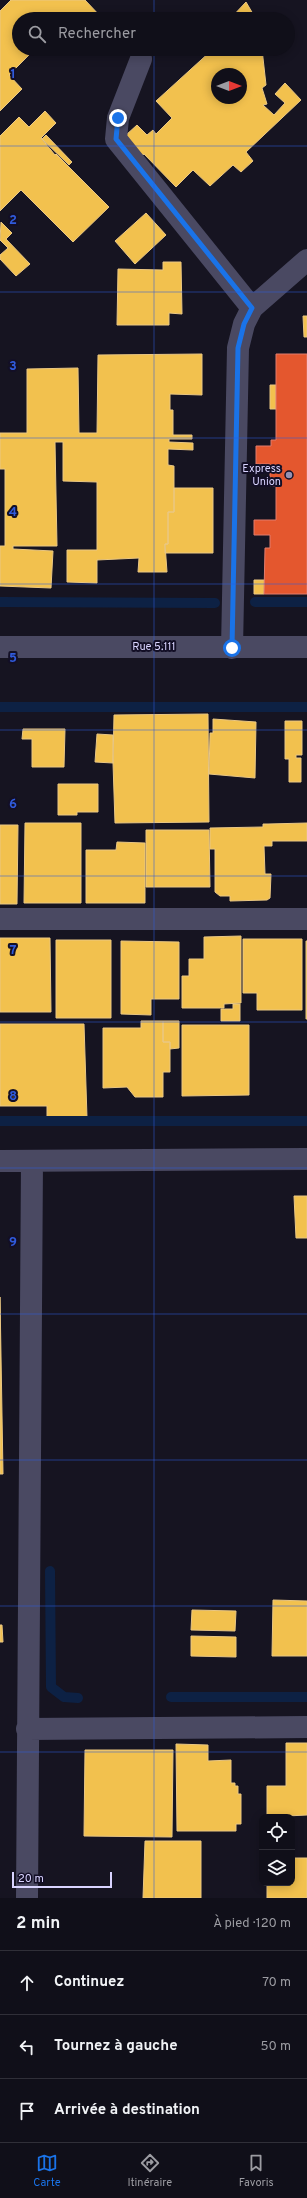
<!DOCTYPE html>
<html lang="fr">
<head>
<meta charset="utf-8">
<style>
	body { margin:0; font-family:Overpass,sans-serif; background:#1e1d26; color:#f1f3f6 }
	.controls { position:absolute; right:12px; bottom:12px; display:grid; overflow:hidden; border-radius:8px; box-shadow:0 2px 10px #0003 }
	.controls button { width:36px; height:36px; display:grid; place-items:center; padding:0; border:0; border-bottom:1px solid #302f38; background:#100f19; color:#f1f3f6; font:20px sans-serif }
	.compass { position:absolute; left:211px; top:68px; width:36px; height:36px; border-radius:50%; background:#100f19; box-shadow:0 2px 10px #0003; rotate:90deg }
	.scale { position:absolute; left:12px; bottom:10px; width:100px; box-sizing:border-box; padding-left:4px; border:2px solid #d9d4ff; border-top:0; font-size:11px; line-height:14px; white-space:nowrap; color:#d9d4ff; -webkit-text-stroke:3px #130f26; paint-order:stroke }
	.stop { position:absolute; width:12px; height:12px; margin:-9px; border:3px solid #1a73e8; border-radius:50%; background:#fff }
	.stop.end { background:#1a73e8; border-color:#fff; box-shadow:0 1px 4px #0008 }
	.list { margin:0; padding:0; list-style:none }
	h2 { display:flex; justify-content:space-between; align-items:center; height:52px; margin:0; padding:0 16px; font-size:17px }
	h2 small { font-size:13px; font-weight:400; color:#9c9ca2 }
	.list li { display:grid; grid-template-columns:26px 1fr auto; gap:12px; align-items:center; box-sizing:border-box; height:64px; padding:0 16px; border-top:1px solid #302f38 }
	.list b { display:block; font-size:15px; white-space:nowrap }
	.list em { font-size:13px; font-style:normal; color:#9c9ca2 }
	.icon { flex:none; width:22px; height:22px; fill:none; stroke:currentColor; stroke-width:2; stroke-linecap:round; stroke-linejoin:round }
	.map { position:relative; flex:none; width:307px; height:1898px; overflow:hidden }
	.search { position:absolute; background:#100f19; box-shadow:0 2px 10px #0003; left:12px; right:12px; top:12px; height:44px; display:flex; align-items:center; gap:10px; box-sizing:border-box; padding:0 14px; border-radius:22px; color:#9c9ca2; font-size:15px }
	.sheet { height:244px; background:#100f19 }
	nav { display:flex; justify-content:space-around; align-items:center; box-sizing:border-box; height:56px; border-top:1px solid #302f38; background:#100f19; font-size:11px; color:#9c9ca2 }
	nav a { display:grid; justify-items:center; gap:2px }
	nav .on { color:#1a73e8 }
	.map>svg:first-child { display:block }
</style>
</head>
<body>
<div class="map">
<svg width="307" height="1898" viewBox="0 0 307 1898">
	<rect width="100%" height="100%" fill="#161421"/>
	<!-- homes -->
	<path fill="#f2c14e" stroke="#eac783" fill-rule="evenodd" d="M11 0H85L102 18 80 19 75 14 70 19H19V49H35L9 75 22 89 0 111V11Z
		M246 2 256 19H230Z
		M210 49H262L266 85 262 88 267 104 263 105 274 115 285 103 275 94 285 83 301 100 246 152 253 161 241 172 233 165 210 186 193 170 176 187 144 154 139 158 126 135 137 125 147 135 153 130 156 134 172 118 156 101 212 50ZM217 74H241V98H217Z
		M45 111 56 123 41 138 55 155 56 154 109 207 73 242 21 190 0 211V136L19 117 29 127Z
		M46 135 72 162 69 165 42 139Z
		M146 213 166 235 135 264 115 241Z
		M1 222 12 233 6 239 30 264 16 276 0 259V255L8 248 0 240Z
		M163 262H181L182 314 169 313V325H117L118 269 163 270Z
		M303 316H307V337H304Z
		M202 354V395L170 394V410H173V435H192V439H169V442L193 443V450L168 449V465L174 466V512H168V544H165L167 572H138L139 558 97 560V583L67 582V550H97V482L63 481V442H55L57 546H13V549L53 551 51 588 0 586V546H5V469H0V433H27V369L78 368 79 433H97L98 355Z
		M270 385H276V409H270Z
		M174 488H213V553H165V544H168V512H174Z
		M254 580H265L264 594H254Z
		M208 714 209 822 115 823 113 763 114 715Z
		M213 719 256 722 255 778 209 774 210 733H213Z
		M285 721H302V755H296V758H301V782H289V759H285Z
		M23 729H65L64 767H32V739H22Z
		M97 734 113 735V763L95 762Z
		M58 784H98V812H77V815H58Z
		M25 823H81V903H24Z
		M307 823V841H272V846H264L265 874H271L270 898 267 900 230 901V896H220L215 892V849H210V828L263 827V824H268Z
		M0 825H18L17 904H0Z
		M146 830H209L210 887H146Z
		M117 842 145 843V903H86V850H116Z
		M241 936V1003L224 1004V1008H182V976H189V959H204V937Z
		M0 938H50L51 1012H0Z
		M243 939H302V1010H257V993H243Z
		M56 940H111V1018H56Z
		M121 941 179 942V999H151V1015L121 1014Z
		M306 941H307V1019H306Z
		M233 1004H240V1021H221V1009H233Z
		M141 1021H163V1042H170V1072H163V1097H135L127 1087 103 1088V1028H141Z
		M163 1021H179V1048L170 1049V1042H163Z
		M0 1024H84L87 1118H47V1106H0Z
		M182 1025H249V1095L182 1096Z
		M294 1196H307V1238H296Z
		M0 1297 3 1474H0Z
		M273 1600 307 1601V1656H272Z
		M192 1610 236 1611 235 1631 191 1630Z
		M0 1625H2L3 1642H0Z
		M191 1636 236 1637V1657L191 1656Z
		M286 1743H307V1815L266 1817 267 1815V1786H286Z
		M176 1744 208 1745V1761L231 1760V1783H235V1786H238V1794H241V1824H236V1831H177Z
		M85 1750H173L172 1837 84 1836Z
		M145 1841H201V1898H143Z
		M292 1858H307V1898H267V1883H292Z"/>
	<!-- shops -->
	<path fill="#e4572e" stroke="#e17c6d" d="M276 354H307V594H264L265 548H270V535H254V520H276V486H270V464H256V446H271V440H276Z"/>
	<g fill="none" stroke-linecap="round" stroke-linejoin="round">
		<!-- stream -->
		<path stroke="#0d2144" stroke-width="10" d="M0 602 215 603
			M255 602H307
			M0 707H307
			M0 1121H307
			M50 1571 51 1687 64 1697 78 1698
			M171 1697H307"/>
		<!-- minor -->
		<path stroke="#4a4962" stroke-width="22" d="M141 59 118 118 116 139 252 308
			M0 647H307
			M232 648 238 348 244 324 252 308 307 260
			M0 919H307
			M0 1161 307 1159
			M27 1729 307 1727
			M27 1898 32 1161"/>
	</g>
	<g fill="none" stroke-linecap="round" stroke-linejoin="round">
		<!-- route -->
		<path stroke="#1a73e8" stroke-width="5" d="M118 118 116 139 252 308 244 324 238 348 232 648"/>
	</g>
	<!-- grid -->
	<path fill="none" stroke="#305bdc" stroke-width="1" stroke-opacity="0.55" d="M154 0V19M154 49V1898M0 146H307M0 292H307M0 438H307M0 584H307M0 730H307M0 876H307M0 1022H307M0 1168H307M0 1314H307M0 1460H307M0 1606H307M0 1752H307"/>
	<!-- markers -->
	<circle fill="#9591b1" stroke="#130f26" stroke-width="1.5" cx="289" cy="475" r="4"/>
	<g text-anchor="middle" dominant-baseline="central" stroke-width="4" stroke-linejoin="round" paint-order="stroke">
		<!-- poi labels -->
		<g font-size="11" fill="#d9d4ff" stroke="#130f26" text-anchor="end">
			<text x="281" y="469">Express<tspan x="281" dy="13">Union</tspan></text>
		</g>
		<!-- street labels -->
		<g font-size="11" fill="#d9d4ff" stroke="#130f26">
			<text x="154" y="647">Rue 5.111</text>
		</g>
	</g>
	<g font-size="13" text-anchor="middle" font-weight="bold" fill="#305bdc" stroke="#130f26" stroke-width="4" stroke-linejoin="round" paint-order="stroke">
		<text x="13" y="78">1</text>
		<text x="13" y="224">2</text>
		<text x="13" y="370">3</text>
		<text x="13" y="516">4</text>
		<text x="13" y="662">5</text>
		<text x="13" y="808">6</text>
		<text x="13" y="954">7</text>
		<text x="13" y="1100">8</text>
		<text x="13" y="1246">9</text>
	</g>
</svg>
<div class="controls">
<button><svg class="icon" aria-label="locate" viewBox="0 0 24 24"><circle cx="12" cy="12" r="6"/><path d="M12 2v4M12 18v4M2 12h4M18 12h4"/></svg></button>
<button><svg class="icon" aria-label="layers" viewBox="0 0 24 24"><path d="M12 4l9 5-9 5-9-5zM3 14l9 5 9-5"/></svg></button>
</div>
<svg class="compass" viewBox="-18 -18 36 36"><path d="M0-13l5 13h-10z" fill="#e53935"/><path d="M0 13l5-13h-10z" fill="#9c9ca2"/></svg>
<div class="scale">20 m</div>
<div class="stop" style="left:232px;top:648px"></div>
<div class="stop end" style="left:118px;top:118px"></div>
<div class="search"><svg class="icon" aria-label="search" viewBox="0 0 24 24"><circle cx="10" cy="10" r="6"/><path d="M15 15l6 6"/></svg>Rechercher</div>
</div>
<section class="sheet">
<h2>2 min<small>À pied · 120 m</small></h2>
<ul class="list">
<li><svg class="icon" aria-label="ahead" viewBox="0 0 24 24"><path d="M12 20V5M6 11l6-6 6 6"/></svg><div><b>Continuez</b></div><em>70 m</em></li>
<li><svg class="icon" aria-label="left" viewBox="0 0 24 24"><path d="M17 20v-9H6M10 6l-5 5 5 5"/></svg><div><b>Tournez à gauche</b></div><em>50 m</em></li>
<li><svg class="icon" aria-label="arrive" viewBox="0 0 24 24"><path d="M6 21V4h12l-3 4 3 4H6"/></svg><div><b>Arrivée à destination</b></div></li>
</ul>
</section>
<nav>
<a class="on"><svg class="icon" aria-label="map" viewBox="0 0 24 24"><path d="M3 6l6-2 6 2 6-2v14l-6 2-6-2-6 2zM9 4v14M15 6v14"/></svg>Carte</a>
<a><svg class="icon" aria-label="directions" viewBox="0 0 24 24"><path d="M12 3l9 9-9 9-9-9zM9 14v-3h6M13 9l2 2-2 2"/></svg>Itinéraire</a>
<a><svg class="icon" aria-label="saved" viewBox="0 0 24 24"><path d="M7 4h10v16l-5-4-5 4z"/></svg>Favoris</a>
</nav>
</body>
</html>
